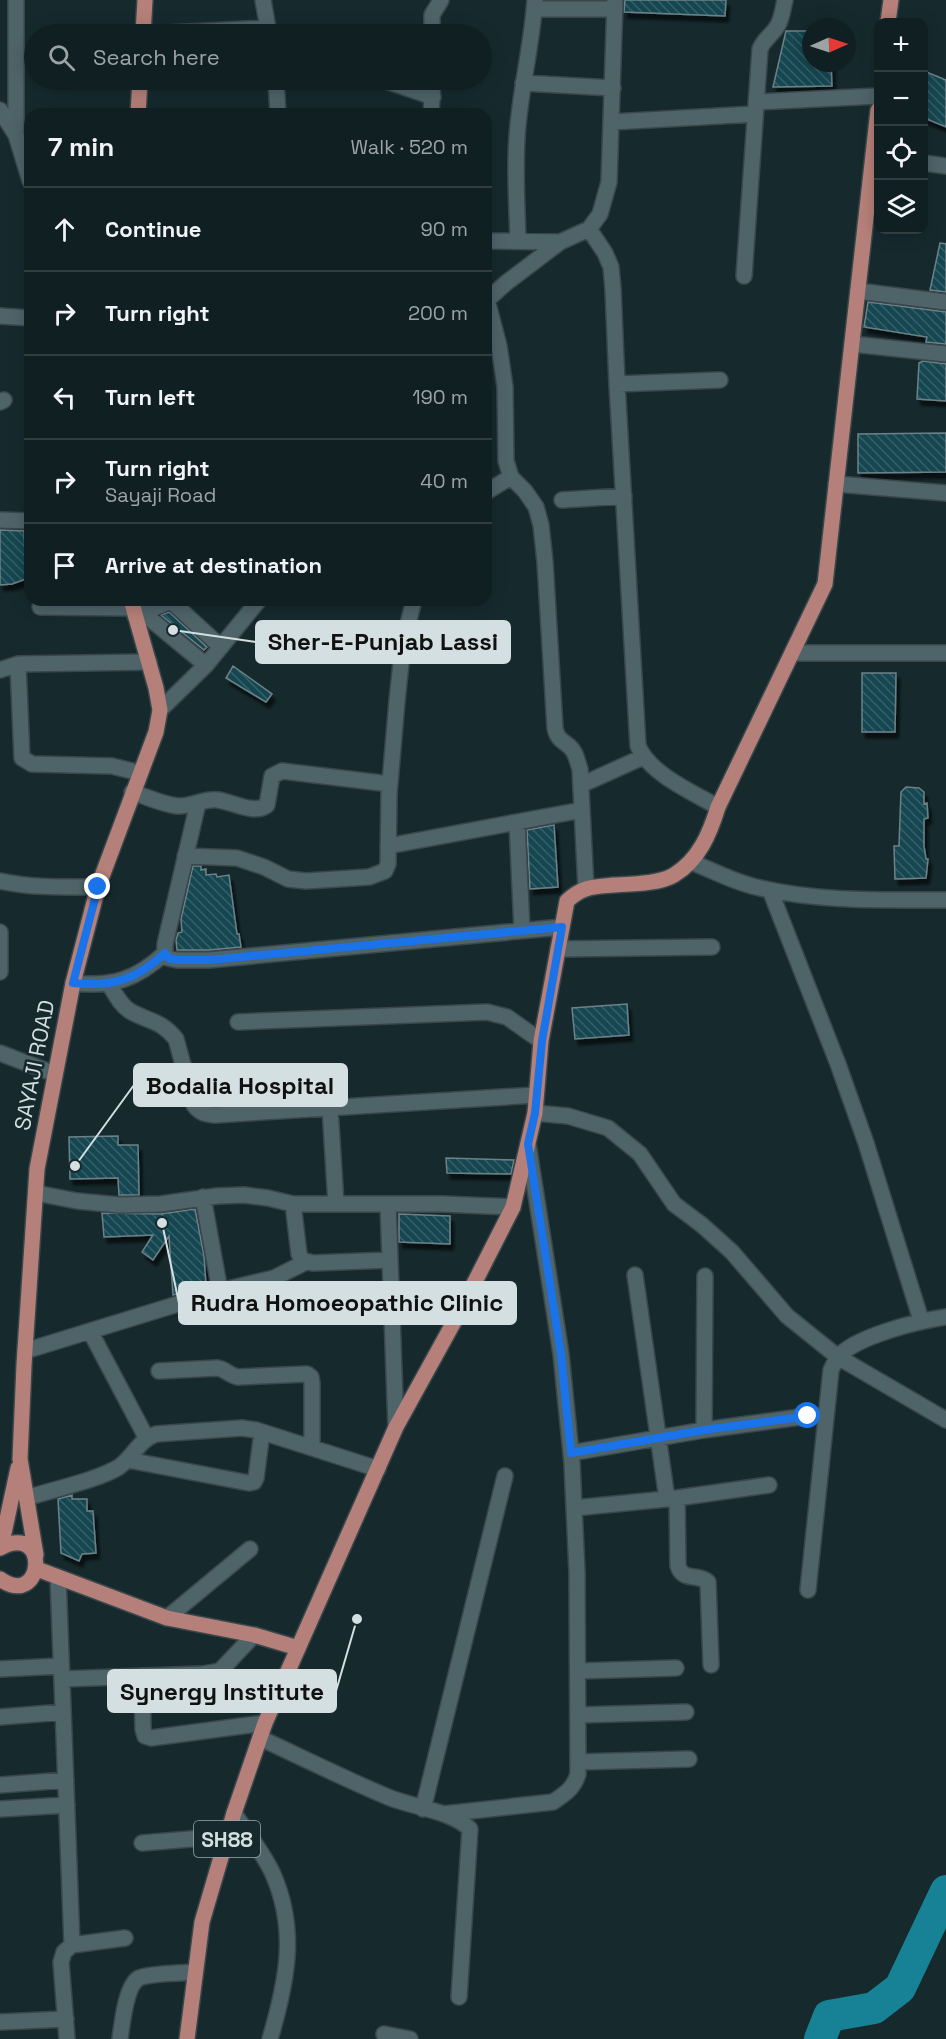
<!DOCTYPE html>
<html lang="en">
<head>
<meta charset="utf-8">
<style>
	body { margin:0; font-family:"Space Grotesk",sans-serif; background:#1e2d2f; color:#f1f3f6 }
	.controls { position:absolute; right:18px; top:18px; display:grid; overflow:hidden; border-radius:12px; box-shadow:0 3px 15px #0003 }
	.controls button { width:54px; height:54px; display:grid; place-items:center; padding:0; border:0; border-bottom:2px solid #303e40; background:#102022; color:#f1f3f6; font:30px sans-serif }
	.compass { position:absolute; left:802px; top:18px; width:54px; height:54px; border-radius:50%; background:#102022; box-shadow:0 3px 15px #0003; rotate:87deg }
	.stop { position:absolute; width:18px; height:18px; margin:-14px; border:4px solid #1a73e8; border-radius:50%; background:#fff }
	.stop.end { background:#1a73e8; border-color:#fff; box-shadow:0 2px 6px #0008 }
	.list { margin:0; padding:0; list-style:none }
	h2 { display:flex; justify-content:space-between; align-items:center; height:78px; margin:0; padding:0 24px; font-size:26px }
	h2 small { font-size:20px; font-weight:400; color:#9ca3a5 }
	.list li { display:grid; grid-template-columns:39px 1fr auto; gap:18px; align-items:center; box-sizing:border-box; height:84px; padding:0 24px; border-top:2px solid #303e40 }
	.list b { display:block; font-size:22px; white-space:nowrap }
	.list p { margin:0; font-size:20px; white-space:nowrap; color:#9ca3a5 }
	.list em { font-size:20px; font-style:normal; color:#9ca3a5 }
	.icon { flex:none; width:33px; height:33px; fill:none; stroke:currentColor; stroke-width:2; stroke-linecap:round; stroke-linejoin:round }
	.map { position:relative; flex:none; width:946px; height:2039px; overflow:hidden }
	.search { position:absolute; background:#102022; box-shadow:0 3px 15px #0003; left:24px; top:24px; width:468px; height:66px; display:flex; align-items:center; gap:15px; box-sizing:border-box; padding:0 21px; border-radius:33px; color:#9ca3a5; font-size:22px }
	.panel { position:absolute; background:#102022; box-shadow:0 3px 15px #0003; left:24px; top:108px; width:468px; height:498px; border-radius:18px }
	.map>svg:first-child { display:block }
</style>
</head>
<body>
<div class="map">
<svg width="946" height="2039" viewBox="0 0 946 2039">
	<defs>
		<pattern id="building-back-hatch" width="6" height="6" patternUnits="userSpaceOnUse" patternTransform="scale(1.5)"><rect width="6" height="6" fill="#124651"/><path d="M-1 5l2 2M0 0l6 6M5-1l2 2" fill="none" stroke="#34606a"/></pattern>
		<filter id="shadow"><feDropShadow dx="3.5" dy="6" stdDeviation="1.5" flood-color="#0009"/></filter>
	</defs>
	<rect width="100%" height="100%" fill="#162a2e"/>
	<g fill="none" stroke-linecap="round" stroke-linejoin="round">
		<!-- river -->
		<path stroke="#178295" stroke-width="32" d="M820 2039 829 2016 874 2008 900 1988 946 1891"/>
	</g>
	<!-- building -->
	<path fill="url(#building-back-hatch)" stroke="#6d8288" stroke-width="1.5" filter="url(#shadow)" d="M625 0H726L725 16 624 12Z
		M786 31H811V63H831L832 86 773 87Z
		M924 71 946 80V127L924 118Z
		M940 243 946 244V292L930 290Z
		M868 302 946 312V344L926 342 927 337 864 327Z
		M923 361 946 364V401L917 399 919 363Z
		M946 433V472L858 473V434Z
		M0 530 24 531 26 579 12 584 0 585Z
		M169 612 207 647 204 650 161 615Z
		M233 666 272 694 266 702 226 678Z
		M862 673H896L895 732H862Z
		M906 787 919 788 924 792V804L927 803 928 818 924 819V846L926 859H928L926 878 895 879 894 846H899L901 792Z
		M554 825 558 887 530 889 527 830Z
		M193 866H201V870L206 869V875L216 874 217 877 229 875 237 934H239L241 947 209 950H177L176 940 178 933 182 932 181 919Z
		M627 1004 629 1035 575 1039 572 1008Z
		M118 1136V1145H138L139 1195H119L118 1178 70 1179 69 1137Z
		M446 1158 514 1160 511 1174 447 1173Z
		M195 1209 204 1256 206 1285 173 1295 169 1236 153 1260 142 1252 153 1235 104 1237 102 1213 161 1214Z
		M399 1214 450 1216V1244L399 1242Z
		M72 1495V1499H87V1511H93L96 1553 82 1554 79 1561 61 1553 58 1499Z"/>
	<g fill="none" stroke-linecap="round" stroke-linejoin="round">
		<defs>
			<path id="minor" d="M263 0 269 34
				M534 9H615
				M149 34 268 28
				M432 34V15L441 0
				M276 80 278 114
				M383 80 433 97
				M523 83 613 88
				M756 102 878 96
				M0 110 16 135 30 181
				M431 114 433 80
				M612 122 755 114
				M16 135V0
				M924 163 946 166
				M589 229 605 253 611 267 613 289 617 384 638 746C650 774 692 792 718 807
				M486 241 560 242
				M518 241C517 203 514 163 518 125 522 83 532 42 535 0
				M744 276 760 49C765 37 772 36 778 25 782 18 783 8 785 0
				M858 291 946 302
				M487 300 499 346 505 387 506 461 511 477 525 491 536 507 541 525 545 562 555 728C557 739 562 740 570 747 576 752 577 761 580 769L586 889
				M486 301 506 283 560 242 589 229 600 214 609 182 615 0
				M0 316 30 318
				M852 344 946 354
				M617 384 720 380
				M0 402 4 400
				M836 484 946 493
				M486 492 511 477
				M562 500 624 496
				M0 520 30 521
				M171 601 221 647
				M40 607 133 608
				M143 613 206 665
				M135 616 173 600
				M792 653H946
				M18 664 22 758 32 764 112 766 140 773
				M0 670 18 664 149 662
				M160 710 206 665 259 600
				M581 785 643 757
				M132 792C147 797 162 804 177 806 191 807 204 798 218 800 233 802 254 815 267 805L272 776 282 771 390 784
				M198 803 165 944V953L168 958 177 960H209L562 927
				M517 822 522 930
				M388 846 582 810
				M185 856 237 858 264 867 288 879 306 881 369 877 385 871 388 864 389 794 397 701 403 644 414 600
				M691 862C712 870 734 882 756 887 818 902 882 900 946 900
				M0 881C32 888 65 887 98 887
				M770 890 838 1064 866 1143 921 1320
				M0 932V972
				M558 949 712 947
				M73 983C112 987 136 980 165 953
				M109 984C115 993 120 1005 130 1011 149 1022 161 1020 176 1039L194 1105C200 1113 205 1114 215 1115L536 1095
				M238 1022 487 1012 507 1017 541 1041
				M0 1053 55 1074
				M330 1108 336 1204
				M535 1113 568 1116 608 1128 640 1154 674 1204 702 1225 732 1252 787 1316 838 1357 946 1420
				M36 1193 77 1201 119 1205 161 1204 217 1196 244 1195 268 1198 293 1204H442L513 1207
				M203 1197 220 1291
				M293 1204 299 1254 302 1260 313 1263 390 1260
				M388 1204 396 1427
				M635 1275 667 1499
				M90 1331 146 1437
				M25 1351 220 1291 274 1278 306 1262
				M159 1371 217 1368C226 1369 230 1376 238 1377L307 1374 311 1377 312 1383V1448
				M704 1430 705 1276
				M571 1453 704 1430 808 1416
				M128 1460 249 1483 254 1482 256 1478 262 1432
				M26 1498C52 1490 98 1480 119 1467 133 1457 139 1440 156 1434L242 1428 256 1430 378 1469
				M677 1498 678 1566C683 1582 698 1573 708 1582L711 1665
				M574 1508 677 1498 769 1485
				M58 1577 72 1945
				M808 1590 831 1370C833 1366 835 1361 837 1358 855 1336 919 1321 946 1317
				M167 1618 250 1549
				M0 1669 61 1666
				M578 1671 676 1668
				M142 1676 143 1729 145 1736 151 1738 265 1723
				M62 1679 203 1674 220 1671 254 1635
				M578 1715 686 1712
				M0 1717 63 1712
				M260 1738C303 1758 345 1779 388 1797 412 1807 452 1811 470 1829L459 1997
				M578 1762 689 1759
				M0 1785 66 1780
				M0 1809 67 1805
				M423 1809 505 1476
				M234 1813C246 1832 262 1851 272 1872 298 1929 287 1981 270 2039
				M443 1814 553 1802C565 1794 574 1788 578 1774L577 1572 572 1463 561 1354 528 1144
				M142 1843 227 1836
				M0 2022 66 2019
				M384 2034 410 2039
				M67 2039 61 1962 64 1952 72 1945 125 1938
				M120 2039C122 2024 126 1985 139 1978 149 1973 183 1973 195 1972"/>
			<path id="major" d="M888 22 891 0
				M143 34 145 0
				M138 114 140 80
				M1 1547 18 1468
				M0 1548C51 1521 44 1610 0 1579
				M36 1555 20 1459 24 1365 37 1169 73 983 98 887 156 732 160 710 156 688 131 600
				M37 1569 167 1618 254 1635 298 1648
				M187 2039 202 1922 234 1813 265 1723 396 1427 460 1311 513 1207 535 1113 541 1041 567 901C583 886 593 887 614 885 631 884 659 884 674 875 699 860 710 833 718 807L825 584 878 110"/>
		</defs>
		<!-- minor casing -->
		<use href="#minor" stroke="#39474b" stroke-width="18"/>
		<!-- major casing -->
		<use href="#major" stroke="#39474b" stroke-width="18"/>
		<!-- minor -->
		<use href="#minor" stroke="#4f6469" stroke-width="15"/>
		<!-- major -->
		<use href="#major" stroke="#b58079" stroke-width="15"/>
	</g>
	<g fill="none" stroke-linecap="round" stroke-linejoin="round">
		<!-- route -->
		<path stroke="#1a73e8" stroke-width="8" d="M98 887 73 983C112 987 136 980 165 953L168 958 177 960H209L562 927 542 1041 535 1113 528 1144 561 1354 571 1453 704 1430 808 1416"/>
	</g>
	<g text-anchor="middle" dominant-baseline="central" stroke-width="5" stroke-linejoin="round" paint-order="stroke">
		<!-- shield labels -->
		<rect fill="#162a2e" stroke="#9ba9ac" stroke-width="1.5" x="194" y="1821" width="66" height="36" rx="4.5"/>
		<g font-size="21" font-weight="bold" fill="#d4dfe2">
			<text x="227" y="1839">SH88</text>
		</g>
		<!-- street labels -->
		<g font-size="22" fill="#d4dfe2" stroke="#162a2e">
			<text transform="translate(34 1065) rotate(-79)">SAYAJI ROAD</text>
		</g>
	</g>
	<!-- callouts -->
	<path fill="none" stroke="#d4dfe2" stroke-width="2" d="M173 630L256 642M75 1166L134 1085M162 1223L179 1303M357 1619L336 1691"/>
	<g fill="#d4dfe2" stroke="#162a2e" stroke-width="2">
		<circle cx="173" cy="630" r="6"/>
		<circle cx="75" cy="1166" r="6"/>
		<circle cx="162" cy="1223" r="6"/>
		<circle cx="357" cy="1619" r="6"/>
	</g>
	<g fill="#d4dfe2" stroke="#d4dfe2" stroke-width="2">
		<rect x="256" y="621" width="254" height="42" rx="6"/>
		<rect x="134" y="1064" width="213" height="42" rx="6"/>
		<rect x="179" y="1282" width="337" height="42" rx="6"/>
		<rect x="108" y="1670" width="228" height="42" rx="6"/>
	</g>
	<g font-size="24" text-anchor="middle" font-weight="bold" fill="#111">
		<text x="383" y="650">Sher-E-Punjab Lassi</text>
		<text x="240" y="1094">Bodalia Hospital</text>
		<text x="347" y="1311">Rudra Homoeopathic Clinic</text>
		<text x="222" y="1700">Synergy Institute</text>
	</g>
</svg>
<div class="controls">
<button>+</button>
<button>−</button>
<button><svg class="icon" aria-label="locate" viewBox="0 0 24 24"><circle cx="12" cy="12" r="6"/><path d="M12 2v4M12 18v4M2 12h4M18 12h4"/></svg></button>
<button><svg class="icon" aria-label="layers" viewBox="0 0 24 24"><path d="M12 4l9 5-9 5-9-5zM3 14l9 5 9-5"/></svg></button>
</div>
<svg class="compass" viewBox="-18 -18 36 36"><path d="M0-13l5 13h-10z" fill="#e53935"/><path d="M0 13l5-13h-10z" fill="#9ca3a5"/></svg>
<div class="stop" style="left:808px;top:1416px"></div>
<div class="stop end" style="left:98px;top:887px"></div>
<div class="search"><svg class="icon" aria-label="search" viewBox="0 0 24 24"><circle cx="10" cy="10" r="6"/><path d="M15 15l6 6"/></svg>Search here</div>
<section class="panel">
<h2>7 min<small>Walk · 520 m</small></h2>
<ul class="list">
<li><svg class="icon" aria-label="ahead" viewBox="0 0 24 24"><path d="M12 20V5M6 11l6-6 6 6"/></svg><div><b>Continue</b></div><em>90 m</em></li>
<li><svg class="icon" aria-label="right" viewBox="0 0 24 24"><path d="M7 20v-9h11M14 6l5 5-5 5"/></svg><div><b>Turn right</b></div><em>200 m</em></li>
<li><svg class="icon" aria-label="left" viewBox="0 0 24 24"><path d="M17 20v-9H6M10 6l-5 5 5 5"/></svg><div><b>Turn left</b></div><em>190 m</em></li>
<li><svg class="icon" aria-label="right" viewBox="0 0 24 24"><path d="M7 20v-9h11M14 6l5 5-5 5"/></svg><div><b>Turn right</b><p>Sayaji Road</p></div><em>40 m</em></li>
<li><svg class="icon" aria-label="arrive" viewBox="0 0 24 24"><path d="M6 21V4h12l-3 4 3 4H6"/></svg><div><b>Arrive at destination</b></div></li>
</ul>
</section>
</div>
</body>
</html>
